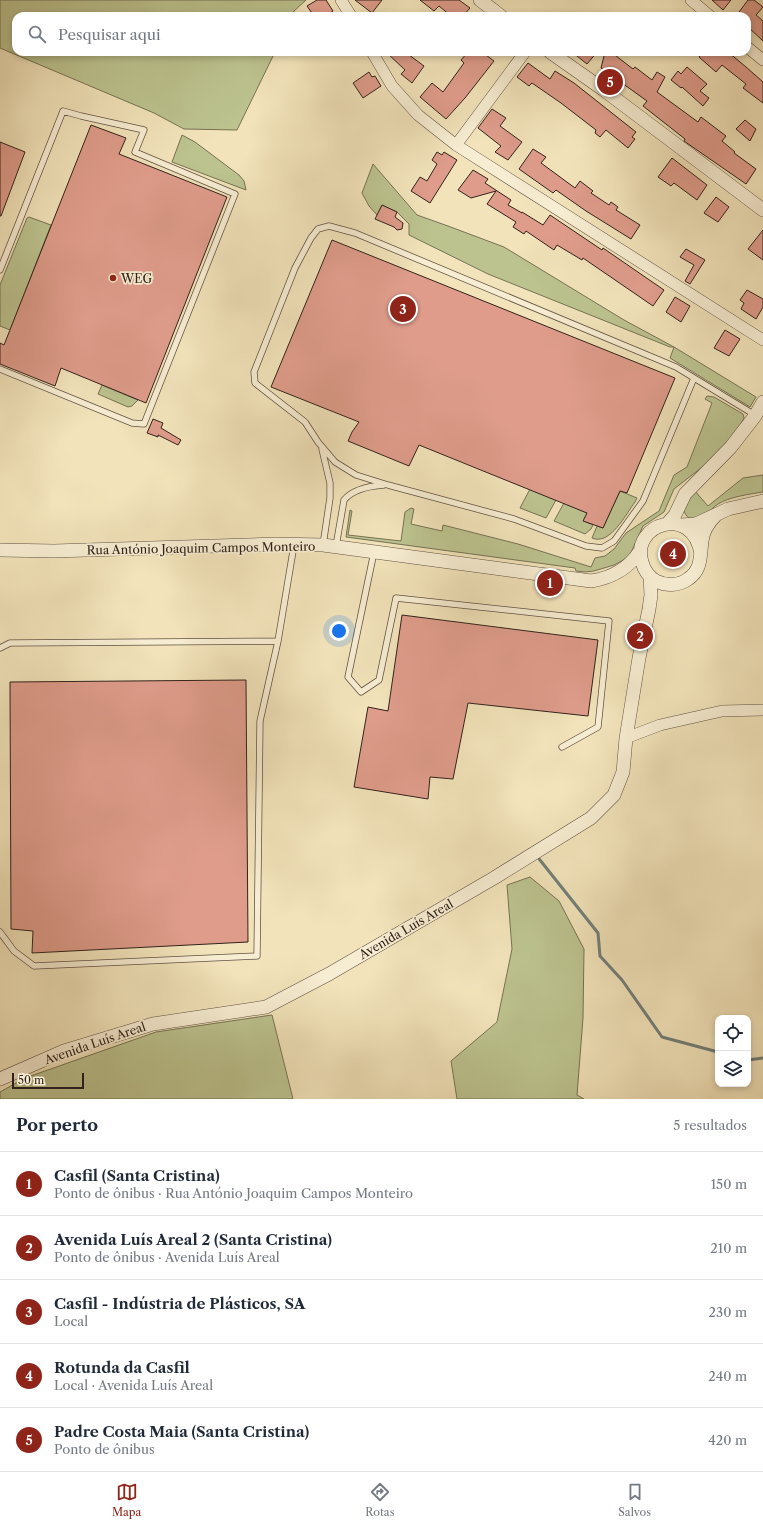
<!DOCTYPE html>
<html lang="pt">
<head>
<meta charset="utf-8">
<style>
	body { margin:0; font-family:"Libre Caslon Text",serif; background:#f2f2f3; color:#1f2937 }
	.controls { position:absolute; right:12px; bottom:12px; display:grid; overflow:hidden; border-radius:8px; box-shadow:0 2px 6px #0003 }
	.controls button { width:36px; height:36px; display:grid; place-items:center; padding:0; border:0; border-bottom:1px solid #e0e1e3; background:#fff; color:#1f2937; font:20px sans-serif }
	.scale { position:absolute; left:12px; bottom:10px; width:72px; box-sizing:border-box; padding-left:4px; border:2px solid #31221c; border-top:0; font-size:11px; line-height:14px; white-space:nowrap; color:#31221c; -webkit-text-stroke:3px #f7edd2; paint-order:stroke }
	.you { position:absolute; left:339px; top:631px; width:14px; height:14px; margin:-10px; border:3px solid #fff; border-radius:50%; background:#1a73e8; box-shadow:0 0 0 6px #1a73e833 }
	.badge { display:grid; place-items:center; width:26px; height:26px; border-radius:50%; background:#8f2418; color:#fff; font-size:13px; font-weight:700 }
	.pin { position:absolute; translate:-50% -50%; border:2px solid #fff; box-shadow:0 1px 4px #0006 }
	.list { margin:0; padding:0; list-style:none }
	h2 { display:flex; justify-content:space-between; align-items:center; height:52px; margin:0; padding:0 16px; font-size:17px }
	h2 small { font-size:13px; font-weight:400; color:#747a83 }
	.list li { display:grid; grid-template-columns:26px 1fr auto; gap:12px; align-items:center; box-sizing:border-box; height:64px; padding:0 16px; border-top:1px solid #e0e1e3 }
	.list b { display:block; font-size:15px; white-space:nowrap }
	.list p { margin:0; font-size:13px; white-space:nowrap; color:#747a83 }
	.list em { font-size:13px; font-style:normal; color:#747a83 }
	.icon { flex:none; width:22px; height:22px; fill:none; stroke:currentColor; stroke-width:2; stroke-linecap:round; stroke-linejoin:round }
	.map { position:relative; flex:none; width:763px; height:1099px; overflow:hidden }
	.search { position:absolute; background:#fff; box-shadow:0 2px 6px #0003; left:12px; right:12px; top:12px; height:44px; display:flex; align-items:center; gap:10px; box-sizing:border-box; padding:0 14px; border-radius:12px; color:#747a83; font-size:15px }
	.sheet { height:372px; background:#fff }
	nav { display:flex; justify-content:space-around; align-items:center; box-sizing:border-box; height:56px; border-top:1px solid #e0e1e3; background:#fff; font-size:11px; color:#747a83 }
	nav a { display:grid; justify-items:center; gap:2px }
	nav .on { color:#8f2418 }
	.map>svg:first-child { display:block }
</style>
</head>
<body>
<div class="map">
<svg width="763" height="1099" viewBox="0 0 763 1099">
	<rect width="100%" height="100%" fill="#f2e3ba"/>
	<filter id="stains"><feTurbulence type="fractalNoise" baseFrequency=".005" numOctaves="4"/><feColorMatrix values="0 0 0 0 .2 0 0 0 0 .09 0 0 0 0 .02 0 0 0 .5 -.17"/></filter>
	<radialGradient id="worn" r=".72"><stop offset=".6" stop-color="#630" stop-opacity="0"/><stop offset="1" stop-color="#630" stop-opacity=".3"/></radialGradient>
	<!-- green -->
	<path fill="#bcc38f" stroke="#767256" d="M0 0H306L294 11 292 16H16V52H275L237 130 184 129 154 113 0 48Z
		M182 135 195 142 239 175 244 181 246 190 172 162Z
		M373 164 417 215 448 226 504 247 624 320 674 347 756 397 750 407 670 358 674 347H670L488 274 409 235V224L397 212 382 205 377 215 369 206 362 193Z
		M29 217 51 225 10 330 0 326V285L27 218Z
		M102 385 138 400 132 406 128 407 98 394Z
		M707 396 714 397 743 414 744 418 728 447 674 489 664 512 643 526 629 557 614 565 594 571 585 572 576 571 575 568 346 537 350 510 352 511 348 535 401 541 405 512 411 508 414 509 411 524 442 531 443 525 518 544 591 567 595 558 605 556 614 549 626 533 659 511 674 475 687 467 712 403 705 399Z
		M763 475V492C750 494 729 497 718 504 710 509 705 519 695 519 689 520 686 516 684 511L694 490 708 506 743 478Z
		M530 489 556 500 546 518 520 508Z
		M620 491 637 498 635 502C626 514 610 546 592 538L597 526 603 528Z
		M564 503 587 513 584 521 593 525 591 529 585 534 554 521Z
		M530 877 559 901 584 949 583 1018 577 1095 584 1099H457L451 1061 497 1022 512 949 507 885Z
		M272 1015 293 1099H0V1092L25 1078 156 1032Z"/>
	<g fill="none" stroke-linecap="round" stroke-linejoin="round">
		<!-- stream -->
		<path stroke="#727f79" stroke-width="3" d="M536 855 598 933 600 956 622 980 662 1037 718 1052
			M748 1060 763 1058"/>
	</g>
	<!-- building -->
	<path fill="#df9c8b" stroke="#31221c" d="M317 0H326L333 11 326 16H314L307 6Z
		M355 0H382L372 13Z
		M420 0H459L470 8 463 16H451L439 6 434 11Z
		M712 0H731L723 10Z
		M748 0H754L763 7 756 15 763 21V41L747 26V16H736Z
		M386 52H405L424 66 412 83 401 74 405 70Z
		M468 52H482L494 61 465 98 446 119 420 97 432 83 443 92 464 63 461 60Z
		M572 52H597L587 64Z
		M605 52H611L633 69 635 67 652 80 657 72 665 77 657 92 698 122 701 117 726 136 722 141 735 152 734 153 756 169 746 184 684 141 685 139 643 106 647 101 601 68Z
		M703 52H728L746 67 763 82V103L743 88 746 84 722 65 716 72 699 57Z
		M528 63 550 79 555 71 574 83 636 132 632 137 635 139 628 148 606 130 600 137 595 133 596 130 561 103 532 83 529 86 517 77Z
		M687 67 707 84 700 91 709 98 703 106 682 87 681 88 671 80 678 71 681 74Z
		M369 72 372 77 375 76 381 86 363 98 353 83Z
		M492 109 506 118 500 126 522 142 508 160 495 152 501 146 478 128Z
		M745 120 756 129 750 141 736 129Z
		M91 125 126 138 119 154 227 197 146 403 61 368 55 386 0 364V343L4 345Z
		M0 142 25 152 1 216H0Z
		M533 149 546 157 541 163 575 188 580 181 593 191 591 193 609 205 611 202 618 207 616 210 640 225 631 239 586 211 556 190 553 193 519 169Z
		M437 152 442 155 444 152 457 160 430 203 411 191 420 177 427 181 437 164 432 160Z
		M672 158 707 185 697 200 674 183 671 186 658 177Z
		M473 170 488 179 485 183 511 200 508 205 522 213V212L543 225 550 215 602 250 603 248 664 290 653 306 583 258 582 260 557 245 554 250 526 231 524 234 513 227 516 222 487 204 496 191 471 198 458 190Z
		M716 197 729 207 718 222 704 213Z
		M382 205 397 212 395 217 403 223 402 229 397 230 394 227 375 219Z
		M763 230V260L748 249Z
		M332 240 675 378 627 493 620 491 603 528 583 521 587 513 419 445 409 466 348 441 352 432 359 422 271 387Z
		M686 249 705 260 690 284 685 281 694 265 680 257Z
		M747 290 763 299V307L756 319 741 309 744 303 740 300Z
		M675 297 690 306 681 322 666 312Z
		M725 330 740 339 729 356 714 348Z
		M153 419 163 423 161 428 181 440 178 445 158 435V437L147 433Z
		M402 615 598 640 588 716 468 703 453 779 430 777 428 799 354 787 368 707 388 711Z
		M246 680 248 942 32 953 33 931 11 929 10 682Z"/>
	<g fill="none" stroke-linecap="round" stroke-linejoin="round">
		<defs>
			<path id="service" d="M0 270 63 111 81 116 144 130 135 152 235 194 144 424 132 423 0 369
				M694 378 643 501 614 541 602 548 586 546 514 519 388 485 356 475 335 462 318 442 305 422 255 383 254 372 295 268 311 238 318 229 329 226 355 233 676 367 755 415
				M322 449 330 483V498L323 545
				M336 546 344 500C353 489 370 486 384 485
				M374 552 348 677 361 692 379 680 396 598 609 621 598 727 562 747
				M0 648 10 643 278 641
				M0 932 14 951 34 966 257 956 260 721 278 641 294 545"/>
			<path id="minor" d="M341 0 351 16
				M691 0 710 16
				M747 47 763 60
				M372 52 392 86 418 115 456 145 763 340
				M456 145 525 52
				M626 738 660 725 722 711 763 710"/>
			<path id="tertiary" d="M480 0 501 16
				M550 52 604 90 763 210
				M667 524 675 515 685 494 731 447 755 416 763 402
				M681 525 696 524 728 509 763 501
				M0 550 54 551 276 544 323 545 591 581C611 578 629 568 640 551
				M701 554C693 503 630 524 642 562 644 570 649 577 656 581 666 586 679 586 688 579 702 570 700 556 702 541 703 531 709 522 716 515
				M0 1079 64 1051 153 1024 266 1007 329 974 494 878 591 818 614 795 623 772 626 738 639 658 649 609 651 595 650 576"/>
		</defs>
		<!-- service casing -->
		<use href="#service" stroke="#615244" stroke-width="7"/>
		<!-- minor casing -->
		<use href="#minor" stroke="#615244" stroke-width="12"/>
		<!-- tertiary casing -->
		<use href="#tertiary" stroke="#615244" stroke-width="14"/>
		<!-- service -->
		<use href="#service" stroke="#f7edd2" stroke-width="5.5"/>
		<!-- minor -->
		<use href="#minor" stroke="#f7edd2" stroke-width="11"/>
		<!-- tertiary -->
		<use href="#tertiary" stroke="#f7edd2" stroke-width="13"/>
	</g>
	<!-- markers -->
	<circle fill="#8f2418" stroke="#f7edd2" stroke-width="1.5" cx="113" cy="278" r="4"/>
	<g text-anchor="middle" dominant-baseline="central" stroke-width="3.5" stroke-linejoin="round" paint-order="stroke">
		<!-- poi labels -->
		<g font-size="12" fill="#31221c" stroke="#f7edd2" text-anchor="start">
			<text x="121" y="278">WEG</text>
		</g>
		<!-- street labels -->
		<g font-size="12" fill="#31221c" stroke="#f7edd2">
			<text transform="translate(201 548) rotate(-1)">Rua António Joaquim Campos Monteiro</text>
			<text transform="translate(406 929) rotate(-30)">Avenida Luís Areal</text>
			<text transform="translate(95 1043) rotate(-19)">Avenida Luís Areal</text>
		</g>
	</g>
	<rect width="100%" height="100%" filter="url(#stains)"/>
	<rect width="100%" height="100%" fill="url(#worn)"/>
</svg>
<div class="controls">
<button><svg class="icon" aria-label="locate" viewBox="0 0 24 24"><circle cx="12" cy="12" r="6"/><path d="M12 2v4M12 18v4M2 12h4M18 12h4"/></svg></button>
<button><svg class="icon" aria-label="layers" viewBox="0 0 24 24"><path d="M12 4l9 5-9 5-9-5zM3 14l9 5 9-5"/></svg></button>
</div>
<div class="scale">50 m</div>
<div class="you"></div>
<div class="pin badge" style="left:550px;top:583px">1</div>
<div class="pin badge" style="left:640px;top:636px">2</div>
<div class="pin badge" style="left:403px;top:309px">3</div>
<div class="pin badge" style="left:673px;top:554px">4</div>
<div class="pin badge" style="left:610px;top:82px">5</div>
<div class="search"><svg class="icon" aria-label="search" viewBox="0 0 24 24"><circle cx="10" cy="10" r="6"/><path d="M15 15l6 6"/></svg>Pesquisar aqui</div>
</div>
<section class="sheet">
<h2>Por perto<small>5 resultados</small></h2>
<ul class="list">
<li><span class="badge">1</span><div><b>Casfil (Santa Cristina)</b><p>Ponto de ônibus · Rua António Joaquim Campos Monteiro</p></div><em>150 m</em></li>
<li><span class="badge">2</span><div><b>Avenida Luís Areal 2 (Santa Cristina)</b><p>Ponto de ônibus · Avenida Luís Areal</p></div><em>210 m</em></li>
<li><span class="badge">3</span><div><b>Casfil - Indústria de Plásticos, SA</b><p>Local</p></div><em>230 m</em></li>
<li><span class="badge">4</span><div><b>Rotunda da Casfil</b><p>Local · Avenida Luís Areal</p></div><em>240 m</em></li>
<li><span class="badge">5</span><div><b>Padre Costa Maia (Santa Cristina)</b><p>Ponto de ônibus</p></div><em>420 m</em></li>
</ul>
</section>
<nav>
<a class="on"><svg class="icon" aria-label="map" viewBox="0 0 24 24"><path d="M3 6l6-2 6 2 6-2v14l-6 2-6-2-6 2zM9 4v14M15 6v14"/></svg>Mapa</a>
<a><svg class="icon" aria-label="directions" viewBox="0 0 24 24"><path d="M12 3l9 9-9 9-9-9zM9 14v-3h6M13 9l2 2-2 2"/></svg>Rotas</a>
<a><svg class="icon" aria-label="saved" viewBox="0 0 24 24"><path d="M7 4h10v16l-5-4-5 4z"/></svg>Salvos</a>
</nav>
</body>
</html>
